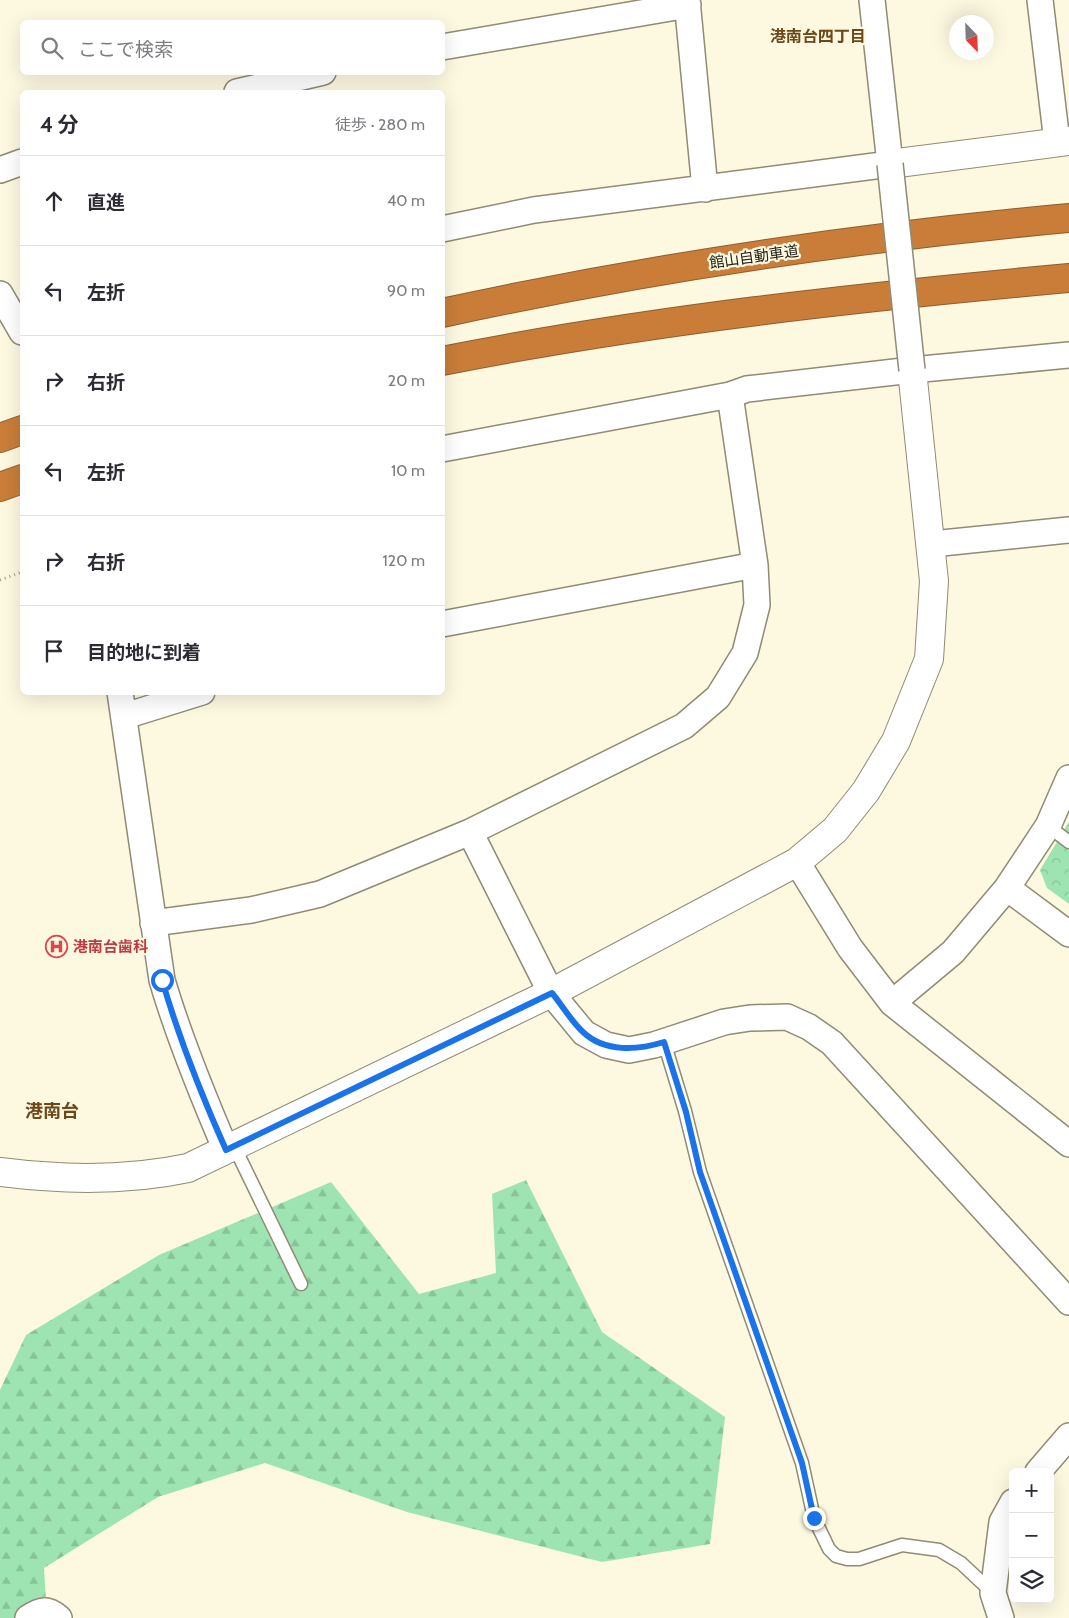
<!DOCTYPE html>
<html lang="ja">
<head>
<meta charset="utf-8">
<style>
	body { margin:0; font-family:Cabin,"Noto Sans JP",sans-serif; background:#f7f7f7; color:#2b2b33 }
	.controls { position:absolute; right:15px; bottom:15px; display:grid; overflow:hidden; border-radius:8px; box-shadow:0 5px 20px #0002 }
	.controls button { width:45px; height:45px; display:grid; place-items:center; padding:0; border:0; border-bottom:1px solid #e1e1e2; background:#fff; color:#2b2b33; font:25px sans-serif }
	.compass { position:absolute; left:949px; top:15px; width:45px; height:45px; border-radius:50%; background:#fff; box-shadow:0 5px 20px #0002; rotate:157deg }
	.stop { position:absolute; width:15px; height:15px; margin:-11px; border:4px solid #1a73e8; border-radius:50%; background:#fff }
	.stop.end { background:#1a73e8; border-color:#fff; box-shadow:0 1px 5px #0008 }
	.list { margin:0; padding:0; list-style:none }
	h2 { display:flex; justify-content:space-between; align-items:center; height:65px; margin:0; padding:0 20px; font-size:21px }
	h2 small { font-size:16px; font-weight:400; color:#7c7c81 }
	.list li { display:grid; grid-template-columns:32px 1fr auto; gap:15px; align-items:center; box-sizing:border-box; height:90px; padding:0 20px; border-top:1px solid #e1e1e2 }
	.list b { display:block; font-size:19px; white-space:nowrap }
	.list em { font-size:16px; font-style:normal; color:#7c7c81 }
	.icon { flex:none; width:28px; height:28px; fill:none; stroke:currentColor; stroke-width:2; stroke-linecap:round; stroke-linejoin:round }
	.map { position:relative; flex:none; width:1069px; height:1618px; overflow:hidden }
	.search { position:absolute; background:#fff; box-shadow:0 5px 20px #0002; left:20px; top:20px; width:425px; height:55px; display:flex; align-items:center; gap:12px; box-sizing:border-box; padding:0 18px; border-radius:8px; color:#7c7c81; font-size:19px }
	.panel { position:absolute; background:#fff; box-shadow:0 5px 20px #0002; left:20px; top:90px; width:425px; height:605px; border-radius:8px }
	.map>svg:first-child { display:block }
</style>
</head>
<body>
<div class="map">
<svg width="1069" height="1618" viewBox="0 0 1069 1618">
	<defs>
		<pattern id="forest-firs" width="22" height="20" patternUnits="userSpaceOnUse" patternTransform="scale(1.25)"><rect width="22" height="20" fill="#9de4b2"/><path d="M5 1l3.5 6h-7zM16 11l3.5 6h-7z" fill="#87c398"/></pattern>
		<pattern id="park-crowns" width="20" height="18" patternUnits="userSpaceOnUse" patternTransform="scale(1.25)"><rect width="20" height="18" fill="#9de4b2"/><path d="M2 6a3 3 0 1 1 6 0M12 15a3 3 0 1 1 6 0" fill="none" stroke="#87c398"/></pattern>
	</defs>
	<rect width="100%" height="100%" fill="#fdf8e0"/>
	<!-- forest -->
	<path fill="url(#forest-firs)" d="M526 1180 602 1332 725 1417 710 1544 602 1562 407 1512 265 1463 158 1497 44 1568 47 1618H0V1390L26 1335 159 1255 331 1182 419 1294 496 1273 492 1194Z"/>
	<!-- park -->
	<path fill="url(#park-crowns)" d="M1069 822V904L1047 888 1040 870Z"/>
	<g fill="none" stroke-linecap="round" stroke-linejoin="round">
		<defs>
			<path id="lane" d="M1048 826 1069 842
				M664 1042 685 1111 700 1172 802 1463 814 1518 829 1549 836 1556 847 1559H859L902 1545 939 1550 961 1563 993 1593
				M234 1146 301 1284"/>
			<path id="street" d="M687 0 705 189
				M1040 0 1057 142
				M442 47 688 5
				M237 92 323 72
				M0 170 22 162
				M442 229 534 210 890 164 872 0
				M0 294 22 332
				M442 449 730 395 747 389 912 370 1069 355
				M932 544 1069 530
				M442 624 755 565
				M120 692 162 980C179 1038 202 1094 226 1150
				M125 716 202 692
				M470 832 551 993 584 1033 606 1045 629 1050 654 1045 724 1022 750 1018 787 1017 809 1027 832 1043 1069 1302
				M797 862 850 948 892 1003 1069 1144
				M1007 888 1069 934
				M153 923 251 910 320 894 470 832 684 726 718 697 745 653 757 605 755 565 730 395
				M892 1003 953 952 1007 888 1048 826 1069 778
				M1038 1472 1069 1436
				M28 1618C41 1609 47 1608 59 1618
				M1001 1618 993 1593 1002 1522 1013 1502"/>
			<path id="secondary" d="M890 164 1069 141
				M0 1172C62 1180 127 1181 188 1168L551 993 797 862 835 830 866 791 896 741 929 659 934 581 912 370"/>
			<path id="highway" d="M442 313C649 268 859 237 1069 218
				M442 361C649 320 860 297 1069 278
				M0 438 22 430
				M0 487 22 479"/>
		</defs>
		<!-- lane casing -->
		<use href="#lane" stroke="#8f8b75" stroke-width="15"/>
		<!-- street casing -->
		<use href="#street" stroke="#8f8b75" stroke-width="28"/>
		<!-- secondary casing -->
		<use href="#secondary" stroke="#8f8b75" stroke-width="30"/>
		<!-- highway casing -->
		<use href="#highway" stroke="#8f5d2e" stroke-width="30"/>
		<!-- path -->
		<path stroke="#a29e8d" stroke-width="3" stroke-dasharray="1 4" stroke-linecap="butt" d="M0 580 22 572"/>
		<!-- lane -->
		<use href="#lane" stroke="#fff" stroke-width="12"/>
		<!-- street -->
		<use href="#street" stroke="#fff" stroke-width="25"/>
		<!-- secondary -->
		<use href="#secondary" stroke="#fff" stroke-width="28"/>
		<!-- highway -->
		<use href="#highway" stroke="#c97d39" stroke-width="28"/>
		<defs>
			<path id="street-bridge" d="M890 164 912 370"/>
		</defs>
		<!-- street-bridge casing -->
		<use href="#street-bridge" stroke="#8f8b75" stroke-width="28" stroke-linecap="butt"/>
		<!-- street-bridge -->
		<use href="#street-bridge" stroke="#fff" stroke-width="25"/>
	</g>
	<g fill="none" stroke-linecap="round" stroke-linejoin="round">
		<!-- route -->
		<path stroke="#1a73e8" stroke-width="6" d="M162 980C179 1038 201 1094 226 1150L552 993C562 1005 571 1021 583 1032 605 1053 638 1050 664 1042L686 1112 700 1172 802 1463 814 1518"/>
	</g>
	<!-- icons -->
	<defs>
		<symbol id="hospital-ring" viewBox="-11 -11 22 22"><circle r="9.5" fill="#fdf8e0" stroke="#e0444e" stroke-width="1.5"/><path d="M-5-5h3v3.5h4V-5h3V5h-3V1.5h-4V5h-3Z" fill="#e0444e"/></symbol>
	</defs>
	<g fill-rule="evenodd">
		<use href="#hospital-ring" x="44" y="934" width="25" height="25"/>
	</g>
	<g text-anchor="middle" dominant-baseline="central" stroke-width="4.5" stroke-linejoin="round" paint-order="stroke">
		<!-- street labels -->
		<g font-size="15" fill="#24221a" stroke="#fdf8e0">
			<text transform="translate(754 257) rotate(-8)">館山自動車道</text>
		</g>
		<!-- health labels -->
		<g font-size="15" font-weight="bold" fill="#be3a42" stroke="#fdf8e0" text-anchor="start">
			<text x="73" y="947">港南台歯科</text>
		</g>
		<!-- neighbourhood labels -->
		<g font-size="16" font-weight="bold" fill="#6d4718" stroke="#fdf8e0">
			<text x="818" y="36">港南台四丁目</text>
		</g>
		<!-- quarter labels -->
		<g font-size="18" font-weight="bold" fill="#6d4718" stroke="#fdf8e0">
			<text x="52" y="1111">港南台</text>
		</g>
	</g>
</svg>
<div class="controls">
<button>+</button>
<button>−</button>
<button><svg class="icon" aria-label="layers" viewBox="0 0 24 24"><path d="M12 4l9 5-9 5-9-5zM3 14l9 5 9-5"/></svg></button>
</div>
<svg class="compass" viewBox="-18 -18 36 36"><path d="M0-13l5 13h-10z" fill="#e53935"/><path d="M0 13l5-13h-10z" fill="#7c7c81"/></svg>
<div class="stop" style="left:162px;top:980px"></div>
<div class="stop end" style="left:814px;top:1518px"></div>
<div class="search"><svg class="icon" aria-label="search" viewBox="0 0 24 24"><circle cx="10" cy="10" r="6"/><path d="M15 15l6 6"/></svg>ここで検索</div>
<section class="panel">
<h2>4 分<small>徒歩 · 280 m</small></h2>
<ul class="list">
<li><svg class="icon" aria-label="ahead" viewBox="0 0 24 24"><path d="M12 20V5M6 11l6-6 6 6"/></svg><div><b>直進</b></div><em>40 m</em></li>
<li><svg class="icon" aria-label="left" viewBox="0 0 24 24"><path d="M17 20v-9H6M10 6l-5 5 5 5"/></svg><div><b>左折</b></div><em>90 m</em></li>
<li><svg class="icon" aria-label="right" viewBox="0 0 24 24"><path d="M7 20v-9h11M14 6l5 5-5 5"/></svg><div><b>右折</b></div><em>20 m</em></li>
<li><svg class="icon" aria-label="left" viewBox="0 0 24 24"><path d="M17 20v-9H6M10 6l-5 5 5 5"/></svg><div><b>左折</b></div><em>10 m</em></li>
<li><svg class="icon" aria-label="right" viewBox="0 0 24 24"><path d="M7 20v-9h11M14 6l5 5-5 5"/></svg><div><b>右折</b></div><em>120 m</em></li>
<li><svg class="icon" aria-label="arrive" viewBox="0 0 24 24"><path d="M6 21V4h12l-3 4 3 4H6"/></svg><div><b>目的地に到着</b></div></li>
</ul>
</section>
</div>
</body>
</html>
